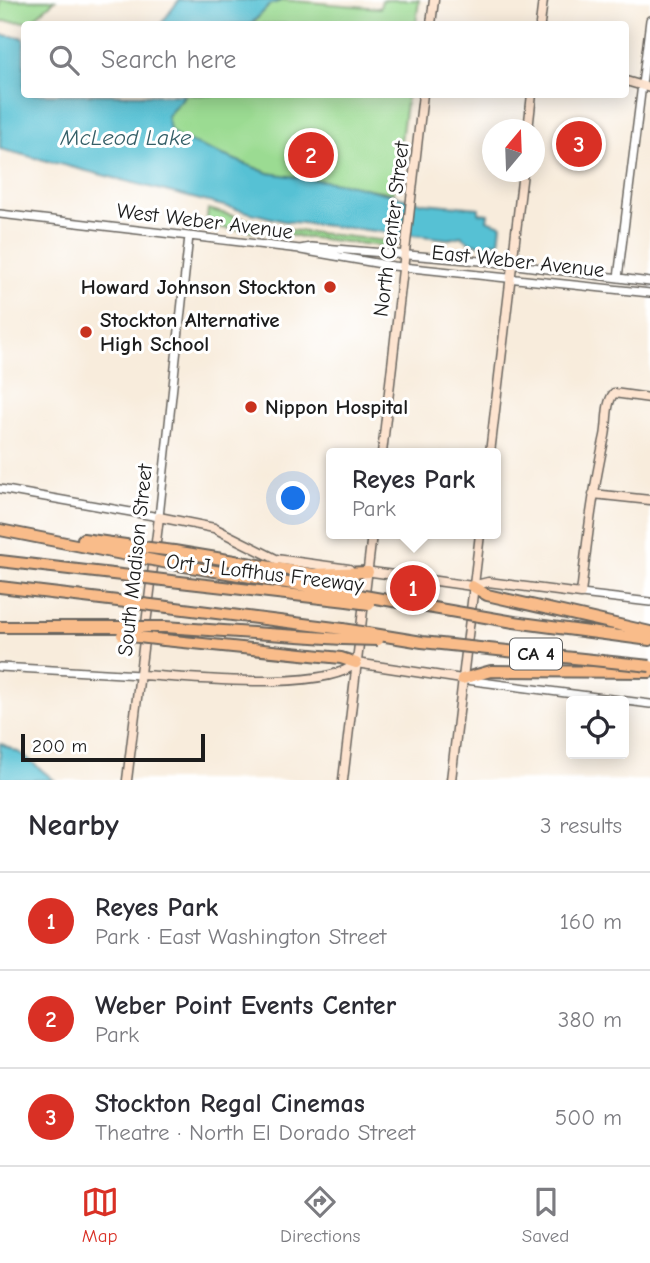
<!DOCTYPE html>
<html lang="en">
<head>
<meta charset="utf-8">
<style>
	body { margin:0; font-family:"Comic Neue",sans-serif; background:#f7f7f7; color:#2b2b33 }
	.controls { position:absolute; right:21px; bottom:21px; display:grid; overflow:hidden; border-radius:7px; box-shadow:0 4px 18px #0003 }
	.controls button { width:63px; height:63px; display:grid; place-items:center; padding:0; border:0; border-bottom:2px solid #e1e1e2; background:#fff; color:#2b2b33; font:35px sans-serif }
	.compass { position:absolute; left:482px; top:119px; width:63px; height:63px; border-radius:50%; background:#fff; box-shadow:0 4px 18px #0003; rotate:19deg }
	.scale { position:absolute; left:21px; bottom:18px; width:184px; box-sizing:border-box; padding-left:7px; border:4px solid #1c1c1c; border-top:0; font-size:19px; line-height:24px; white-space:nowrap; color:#1c1c1c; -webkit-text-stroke:5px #fff; paint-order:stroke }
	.you { position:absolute; left:294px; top:499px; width:24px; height:24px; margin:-18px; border:5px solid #fff; border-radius:50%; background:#1a73e8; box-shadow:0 0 0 10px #1a73e833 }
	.badge { display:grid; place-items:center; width:46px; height:46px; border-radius:50%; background:#d93025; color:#fff; font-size:23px; font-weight:700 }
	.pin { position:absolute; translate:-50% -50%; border:4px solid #fff; box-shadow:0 2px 7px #0006 }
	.popup { position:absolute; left:326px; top:448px; width:175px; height:91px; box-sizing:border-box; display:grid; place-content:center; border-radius:7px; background:#fff; filter:drop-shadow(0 2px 5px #0005); font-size:23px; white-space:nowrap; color:#7c7c81 }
	.popup b { font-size:26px; color:#2b2b33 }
	.popup::after { content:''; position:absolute; left:50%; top:100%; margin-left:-14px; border:14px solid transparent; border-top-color:#fff }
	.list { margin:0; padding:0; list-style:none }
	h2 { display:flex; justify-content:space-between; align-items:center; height:91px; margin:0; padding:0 28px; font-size:30px }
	h2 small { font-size:23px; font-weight:400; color:#7c7c81 }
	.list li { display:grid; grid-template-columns:46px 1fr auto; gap:21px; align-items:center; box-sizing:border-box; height:98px; padding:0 28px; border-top:2px solid #e1e1e2 }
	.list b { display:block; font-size:26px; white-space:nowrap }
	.list p { margin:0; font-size:23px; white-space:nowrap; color:#7c7c81 }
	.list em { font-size:23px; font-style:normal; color:#7c7c81 }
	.icon { flex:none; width:38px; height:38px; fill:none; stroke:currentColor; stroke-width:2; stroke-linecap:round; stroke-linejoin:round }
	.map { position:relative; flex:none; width:650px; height:780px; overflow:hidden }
	.search { position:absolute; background:#fff; box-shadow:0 4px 18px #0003; left:21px; right:21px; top:21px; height:77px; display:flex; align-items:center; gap:18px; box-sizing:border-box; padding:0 24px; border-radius:7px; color:#7c7c81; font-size:26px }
	.sheet { height:385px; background:#fff }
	nav { display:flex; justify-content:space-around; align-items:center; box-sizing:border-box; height:98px; border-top:2px solid #e1e1e2; background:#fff; font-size:19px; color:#7c7c81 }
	nav a { display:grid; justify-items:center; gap:4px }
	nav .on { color:#d93025 }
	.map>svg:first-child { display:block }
</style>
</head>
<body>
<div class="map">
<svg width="650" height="780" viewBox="0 0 650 780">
	<rect width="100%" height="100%" fill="#fff"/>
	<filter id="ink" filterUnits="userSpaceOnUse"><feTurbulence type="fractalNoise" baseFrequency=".0143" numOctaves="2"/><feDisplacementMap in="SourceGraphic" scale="14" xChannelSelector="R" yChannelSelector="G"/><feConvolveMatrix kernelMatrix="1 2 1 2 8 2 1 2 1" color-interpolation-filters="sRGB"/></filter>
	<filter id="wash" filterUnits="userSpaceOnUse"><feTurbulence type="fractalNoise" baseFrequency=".00686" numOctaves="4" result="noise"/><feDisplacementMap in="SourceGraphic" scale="28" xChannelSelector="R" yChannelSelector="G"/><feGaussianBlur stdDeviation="1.57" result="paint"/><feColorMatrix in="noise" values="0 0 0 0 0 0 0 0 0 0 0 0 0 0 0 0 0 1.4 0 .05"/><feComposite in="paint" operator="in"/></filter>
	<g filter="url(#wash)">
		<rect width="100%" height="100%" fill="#f8ecdc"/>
		<!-- green -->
		<path fill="#9bdb92" stroke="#5c7c57" stroke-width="2" d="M0 0H55L30 22 0 21Z
			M283 0 380 8 382 0H419L416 24H252L270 4Z
			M185 95H407L394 193 268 173 177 137 170 130 167 116Z
			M208 209 281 229 396 242 391 247 206 226Z"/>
		<!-- water -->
		<path fill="#57c1d4" stroke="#3a6e78" stroke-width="2" d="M179 0H283L270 5 251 24H161Z
			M0 35 21 37 24 40V94L185 95 167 116 170 130 177 137 268 173 352 185 424 203 479 208V213L488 214 487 220 501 225 499 243 492 242 490 246 471 243 461 236 449 239 283 221 0 149Z
			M0 743 22 754 54 780H0Z"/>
	</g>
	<g filter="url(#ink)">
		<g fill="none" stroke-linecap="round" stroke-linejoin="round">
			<defs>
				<path id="tertiary" d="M0 214 300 249 311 247 493 262 650 282
					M301 250 393 266 650 293
					M618 278 650 20
					M0 489 159 517 189 236
					M581 594 650 602
					M0 667 140 675
					M466 680 650 704"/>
				<path id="secondary" d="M431 24 434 0
					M540 24 543 0
					M626 81 650 88
					M528 130 532 94
					M382 453 423 94
					M490 453 523 172
					M593 494 650 500
					M365 571 472 586 488 582 581 594C587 541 593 488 605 436 608 422 605 404 614 393L650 398
					M356 663 462 679
					M140 675C184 677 326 693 356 663
					M127 780 159 517 214 528 276 559 349 569
					M343 780 372 534
					M451 780 480 534"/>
				<path id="motorway" d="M0 530 132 556
					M83 539 133 546
					M174 551 313 574 368 572
					M0 561 130 576
					M173 564 347 593
					M171 581 347 601
					M472 586 487 595 650 632
					M0 587 126 602
					M168 607 343 629
					M514 622 650 640
					M0 627H123
					M165 627 342 639
					M164 640 341 658 356 663
					M462 679 491 671 650 672"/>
			</defs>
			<!-- tertiary casing -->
			<use href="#tertiary" stroke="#69655f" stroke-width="10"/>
			<!-- secondary casing -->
			<use href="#secondary" stroke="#69655f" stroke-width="11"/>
			<!-- motorway casing -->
			<use href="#motorway" stroke="#69655f" stroke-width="14"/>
			<!-- tertiary -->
			<use href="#tertiary" stroke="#fff" stroke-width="7"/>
			<!-- secondary -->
			<use href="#secondary" stroke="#fde4d0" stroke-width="8"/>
			<!-- motorway -->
			<use href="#motorway" stroke="#f9bc8a" stroke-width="10"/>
			<defs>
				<path id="motorway-bridge" d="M133 546 174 551
					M132 556 173 564
					M130 576 171 581
					M347 593 514 622
					M347 601 369 604
					M126 602 168 607
					M123 627H165
					M343 629 422 642 650 666
					M122 635 164 640
					M342 639 378 640"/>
			</defs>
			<!-- motorway-bridge casing -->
			<use href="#motorway-bridge" stroke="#69655f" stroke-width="14" stroke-linecap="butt"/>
			<!-- motorway-bridge -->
			<use href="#motorway-bridge" stroke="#f9bc8a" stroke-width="10"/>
		</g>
	</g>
	<!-- markers -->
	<g fill="#c8321e" stroke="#fff" stroke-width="2.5">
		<circle cx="330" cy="287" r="7"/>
		<circle cx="86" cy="332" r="7"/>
		<circle cx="251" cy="407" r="7"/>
	</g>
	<g text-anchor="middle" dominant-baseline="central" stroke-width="6" stroke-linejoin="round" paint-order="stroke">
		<!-- shield labels -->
		<rect fill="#fff" stroke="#606060" stroke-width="2" x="510" y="638.5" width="52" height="31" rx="5"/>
		<g font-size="19" font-weight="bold" fill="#1c1c1c">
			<text x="536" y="654">CA 4</text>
		</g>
		<!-- street labels -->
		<g font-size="21" fill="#1c1c1c" stroke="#fff">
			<text transform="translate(205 221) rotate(7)">West Weber Avenue</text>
			<text transform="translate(391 229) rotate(-83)">North Center Street</text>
			<text transform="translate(518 261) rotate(6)">East Weber Avenue</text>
			<text transform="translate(135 560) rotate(-84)">South Madison Street</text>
			<text transform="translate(265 573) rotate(7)">Ort J. Lofthus Freeway</text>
		</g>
		<!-- poi labels -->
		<g font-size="21" font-weight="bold" fill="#1c1c1c" stroke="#fff" text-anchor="start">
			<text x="316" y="287" text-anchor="end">Howard Johnson Stockton</text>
			<text x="100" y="320">Stockton Alternative<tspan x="100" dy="24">High School</tspan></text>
			<text x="265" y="407">Nippon Hospital</text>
		</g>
		<!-- water labels -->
		<g font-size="23" font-style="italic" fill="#345e66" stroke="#fff">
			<text x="126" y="137">McLeod Lake</text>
		</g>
	</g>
</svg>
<div class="controls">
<button><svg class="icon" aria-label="locate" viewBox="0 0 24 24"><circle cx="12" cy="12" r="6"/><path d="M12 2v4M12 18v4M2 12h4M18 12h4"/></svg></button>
</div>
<svg class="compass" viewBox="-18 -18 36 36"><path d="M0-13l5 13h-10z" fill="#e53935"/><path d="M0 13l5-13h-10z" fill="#7c7c81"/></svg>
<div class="scale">200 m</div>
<div class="you"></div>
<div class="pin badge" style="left:413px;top:588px">1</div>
<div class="popup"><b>Reyes Park</b>Park</div>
<div class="pin badge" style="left:311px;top:155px">2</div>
<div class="pin badge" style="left:579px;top:144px">3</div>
<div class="search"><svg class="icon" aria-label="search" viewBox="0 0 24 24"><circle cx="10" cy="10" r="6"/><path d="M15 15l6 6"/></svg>Search here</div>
</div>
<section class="sheet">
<h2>Nearby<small>3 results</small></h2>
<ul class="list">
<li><span class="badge">1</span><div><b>Reyes Park</b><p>Park · East Washington Street</p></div><em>160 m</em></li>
<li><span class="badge">2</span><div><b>Weber Point Events Center</b><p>Park</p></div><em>380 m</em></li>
<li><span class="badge">3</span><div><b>Stockton Regal Cinemas</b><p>Theatre · North El Dorado Street</p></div><em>500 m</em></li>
</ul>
</section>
<nav>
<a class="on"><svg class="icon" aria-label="map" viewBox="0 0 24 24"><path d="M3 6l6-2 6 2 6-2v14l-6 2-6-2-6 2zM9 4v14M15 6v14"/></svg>Map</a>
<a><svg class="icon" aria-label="directions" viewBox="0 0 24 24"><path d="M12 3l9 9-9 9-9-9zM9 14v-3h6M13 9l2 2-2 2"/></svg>Directions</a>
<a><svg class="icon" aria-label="saved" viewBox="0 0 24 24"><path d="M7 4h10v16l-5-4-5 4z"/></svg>Saved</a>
</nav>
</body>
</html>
